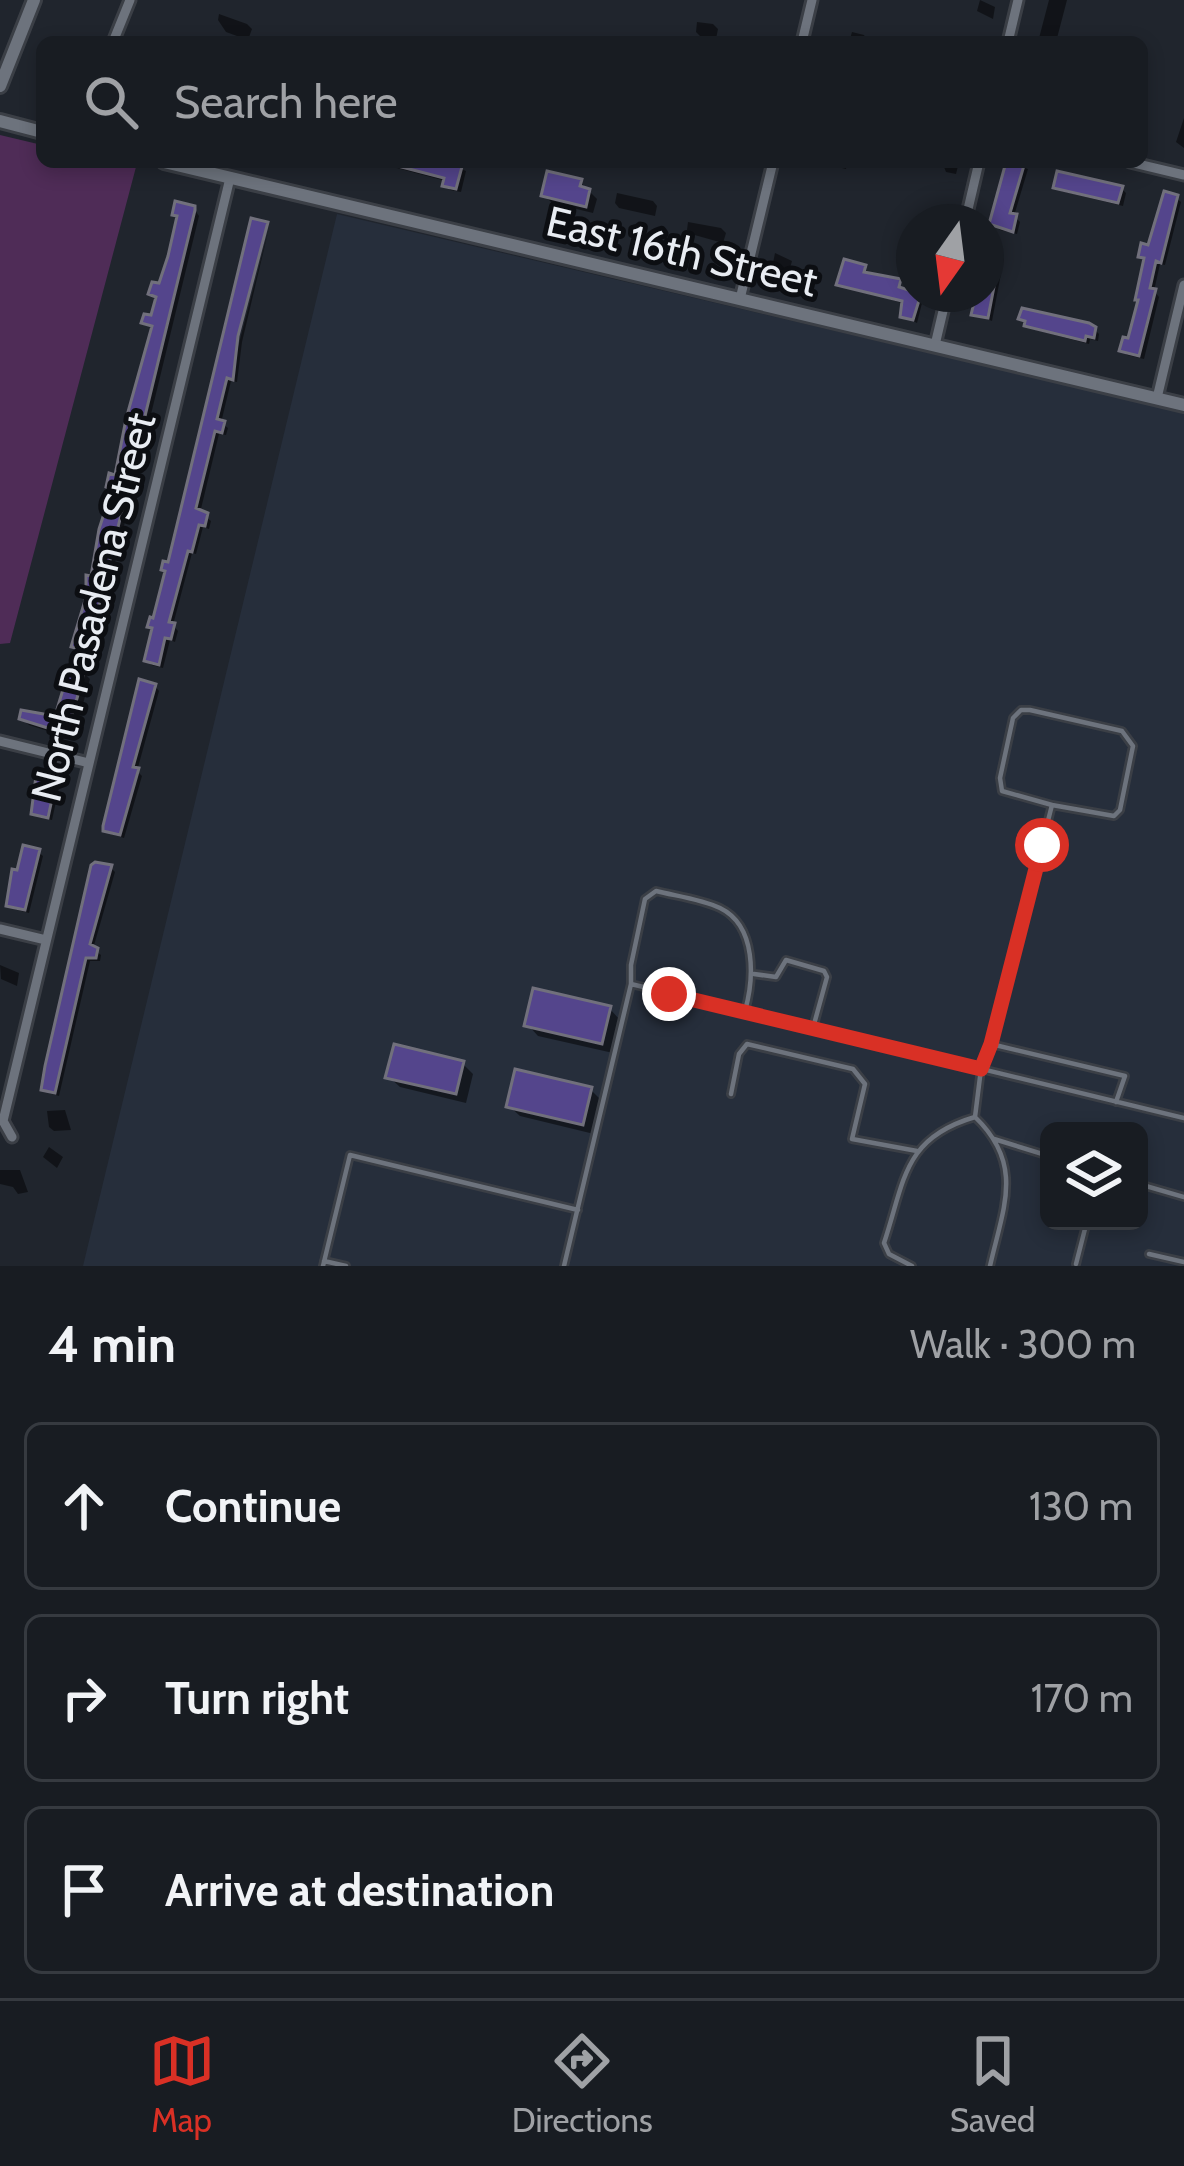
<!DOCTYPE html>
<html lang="en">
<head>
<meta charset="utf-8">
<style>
	body { margin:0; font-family:Cabin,sans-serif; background:#21252a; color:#f1f3f6 }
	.controls { position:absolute; right:36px; bottom:36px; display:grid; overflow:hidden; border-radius:18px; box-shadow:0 6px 18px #0003 }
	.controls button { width:108px; height:108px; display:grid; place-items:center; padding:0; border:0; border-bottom:3px solid #363a40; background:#181c22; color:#f1f3f6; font:60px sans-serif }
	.compass { position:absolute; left:896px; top:204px; width:108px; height:108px; border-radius:50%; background:#181c22; box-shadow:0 6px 18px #0003; rotate:194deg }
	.stop { position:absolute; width:36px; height:36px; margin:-27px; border:9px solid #d93025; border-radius:50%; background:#fff }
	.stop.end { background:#d93025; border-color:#fff; box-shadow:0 3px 12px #0008 }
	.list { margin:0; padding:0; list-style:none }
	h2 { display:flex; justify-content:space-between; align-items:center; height:156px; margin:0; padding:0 48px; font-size:51px }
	h2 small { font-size:39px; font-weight:400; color:#9fa1a5 }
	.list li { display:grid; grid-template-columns:78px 1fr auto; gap:36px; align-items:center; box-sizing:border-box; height:168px; margin:0 24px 24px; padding:0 24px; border:3px solid #363a40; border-radius:18px }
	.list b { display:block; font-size:45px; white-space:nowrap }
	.list em { font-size:39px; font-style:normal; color:#9fa1a5 }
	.icon { flex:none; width:66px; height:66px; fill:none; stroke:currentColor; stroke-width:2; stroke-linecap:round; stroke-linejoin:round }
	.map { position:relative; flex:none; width:1184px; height:1266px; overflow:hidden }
	.search { position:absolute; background:#181c22; box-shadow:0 6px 18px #0003; left:36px; right:36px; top:36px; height:132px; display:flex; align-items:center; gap:30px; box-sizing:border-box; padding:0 42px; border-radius:18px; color:#9fa1a5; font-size:45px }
	.sheet { height:732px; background:#181c22 }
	nav { display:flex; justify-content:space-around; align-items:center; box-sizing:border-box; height:168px; border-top:3px solid #363a40; background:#181c22; font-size:33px; color:#9fa1a5 }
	nav a { display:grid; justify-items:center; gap:6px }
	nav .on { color:#d93025 }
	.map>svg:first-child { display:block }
</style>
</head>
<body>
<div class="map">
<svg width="1184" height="1266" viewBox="0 0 1184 1266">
	<rect width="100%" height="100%" fill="#20252d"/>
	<!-- built -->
	<path fill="#262e3b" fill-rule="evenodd" d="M337 214 1184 413V1266H83ZM1049 1131H1139V1221H1049Z"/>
	<!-- green -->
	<path fill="#4f2c57" d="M0 135 42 145V162H114L136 167 10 643 0 644Z"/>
	<!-- shadow -->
	<path fill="#0007" d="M980 0 995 7 993 19 977 11Z
		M1049 0H1067L1056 42H1038Z
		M219 14 247 24 252 29 248 40 226 32 218 20Z
		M697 22 713 24 718 29 716 39 700 36 696 32Z
		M852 32 864 35 868 42H849Z
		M1184 118V148L1176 142Z
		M374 162H443L466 171 461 192 450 190 446 181Z
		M827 162H847L846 169 830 165Z
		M942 162H959L956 174 946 172Z
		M1009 162 1028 169 1014 216 1020 222 1017 234 1000 230 993 223Z
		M580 182 597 199 593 213 552 203 544 195Z
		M1056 187 1121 188 1126 193 1123 206 1061 191Z
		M617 193 653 201 657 206 655 216 619 208 615 203Z
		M1176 198 1181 202 1165 265 1160 264 1154 291 1159 297 1144 359 1127 355 1122 350 1130 341 1147 261 1142 256 1150 249Z
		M194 209 199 216 93 654 79 650 75 646 114 492 109 486 118 478 154 328 144 322 154 319 156 298 152 294 161 287Z
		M688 222 721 228 726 233 723 243 691 234 687 230Z
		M269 228 242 342 237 382 231 381 221 423 228 428 226 435 219 434 200 513 211 521 209 529 203 527 196 554 192 553 173 625 178 631 175 642 170 640 163 668 151 665 147 660 155 621 231 350 237 351Z
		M775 253 792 261 784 290 769 283Z
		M999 253 1004 258 992 321 974 314 979 294H986V262Z
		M864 267 867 276 924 295 917 323 903 316 905 304 839 284Z
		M1022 318 1095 330 1099 334 1098 341 1090 339 1089 344 1032 329Z
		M83 672 90 679 73 739 29 725 22 719H57Z
		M155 686 159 691 137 771 142 776 124 838 111 834 106 830Z
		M55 783 59 788 52 820 38 817 34 813Z
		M38 852 43 856 29 913 14 909 9 905Z
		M111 868 115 872 93 949 101 955 100 961H90L59 1096 49 1093 44 1089Z
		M0 965 19 973 17 986 1 979Z
		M610 1009 620 1020 613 1053 538 1036 528 1025Z
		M463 1064 473 1074 466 1103 400 1087 389 1077Z
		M591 1090 602 1101 594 1134 520 1116 509 1106Z
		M65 1110 71 1130 54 1131 49 1127 47 1111Z
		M49 1147 63 1157 57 1168 43 1157Z
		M0 1170H20L28 1192 18 1194 13 1187 0 1184Z"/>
	<!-- building -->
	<path fill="#54458c" stroke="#71707c" stroke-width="3" d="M394 162H457L463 163 456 189 442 186 444 178 394 165Z
		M1006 162H1025L1010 213 1017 214 1013 232 989 224Z
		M547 171 582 179 580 186 590 189 586 207 541 196Z
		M1057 171 1123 186 1118 203 1053 188Z
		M1164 191 1178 195 1161 263 1156 261 1150 288 1156 289 1139 356 1119 351 1123 337 1128 338 1138 300H1135L1144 258 1138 257 1141 243 1148 245Z
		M175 201 195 206V210L88 651 71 647 86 597V575L91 576 99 529 112 489 106 487 109 473 115 475 126 419 152 326 141 323 144 314 151 315 156 297 148 294 152 282 159 283 168 256 177 216 172 215Z
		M251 218 268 222 238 336 233 380 227 378 217 419 225 421 222 433 215 431 196 508 208 513 205 526 199 525 192 552 188 551 169 622 175 623 171 639 165 638 159 665 144 661 152 628 147 627 150 617 153 618 165 571 161 570 163 561 168 562Z
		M986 247 1001 250 988 318 971 315 976 294H986Z
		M844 259 866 265 864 272 901 279 899 287 921 294 913 320 900 317 902 301 836 285Z
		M1022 308 1089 323 1096 327 1094 338 1086 336 1085 341 1024 326 1025 321 1018 319Z
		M70 666 85 670 67 734 19 719 21 710 55 716Z
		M139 679 156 684 133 767 139 768 120 835 103 831V826Z
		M36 776 56 780 48 818 31 814Z
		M23 845 40 849 25 910 6 906 12 869 17 870Z
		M95 862 112 865 90 944 98 948 96 958H86L55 1093 41 1090 45 1066 91 865Z
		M533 988 611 1006 602 1044 524 1026Z
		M394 1044 464 1061 456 1094 385 1078Z
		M515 1069 592 1087 583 1125 506 1107Z"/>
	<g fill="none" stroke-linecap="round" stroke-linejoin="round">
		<defs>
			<path id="service" d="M754 974 776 977 786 960 824 971 827 977 813 1028
				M631 984V965L645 899 656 891C676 896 701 899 720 908 757 926 754 979 745 1011
				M991 1044 1125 1076 1116 1102
				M731 1094 739 1054 747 1044 853 1069 865 1084 852 1139 917 1151
				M975 1117 981 1069 991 1044 1052 805 1002 791 1000 778 1013 718 1021 710H1030L1122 731 1133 746 1120 810 1114 816 1052 805
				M975 1117C1025 1165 1003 1208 990 1266
				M994 1139 1049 1156
				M1139 1184 1184 1197
				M1149 1254 1184 1262
				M324 1261 346 1266
				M1076 1264 1087 1221
				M323 1266 350 1155 578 1210
				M564 1266 631 984 1184 1118
				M912 1266 889 1254 884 1243C905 1180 903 1138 975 1117"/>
			<path id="minor" d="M113 42 130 0
				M802 42 812 0
				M1008 42 1018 0
				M1130 162 1184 175
				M965 222 979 162
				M740 299 773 162
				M935 345 947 294
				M1157 398 1184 285
				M0 741 89 763
				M0 929 46 940
				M3 1121 230 178
				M3 1121 12 1137"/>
			<path id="tertiary" d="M0 86 34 0
				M0 121 42 132
				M164 162 1184 405"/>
		</defs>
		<!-- service casing -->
		<use href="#service" stroke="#3b3f46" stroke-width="10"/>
		<!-- minor casing -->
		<use href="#minor" stroke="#3b3f46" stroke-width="15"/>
		<!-- tertiary casing -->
		<use href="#tertiary" stroke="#3b3f46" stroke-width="18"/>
		<!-- service -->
		<use href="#service" stroke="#6d737d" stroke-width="4.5"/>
		<!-- minor -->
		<use href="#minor" stroke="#6d737d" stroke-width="9"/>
		<!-- tertiary -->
		<use href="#tertiary" stroke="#6d737d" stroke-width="12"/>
	</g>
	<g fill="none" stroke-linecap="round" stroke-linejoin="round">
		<!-- route -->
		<path stroke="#d93025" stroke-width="15" d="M669 994 981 1069 991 1044 1042 845"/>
	</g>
	<g text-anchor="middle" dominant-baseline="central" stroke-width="10" stroke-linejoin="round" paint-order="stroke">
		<!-- street labels -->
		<g font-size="42" fill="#e8ecf2" stroke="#0c0e12">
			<text transform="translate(682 251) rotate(13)">East 16th Street</text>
			<text transform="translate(93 607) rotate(-76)">North Pasadena Street</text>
		</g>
	</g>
</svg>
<div class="controls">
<button><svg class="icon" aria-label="layers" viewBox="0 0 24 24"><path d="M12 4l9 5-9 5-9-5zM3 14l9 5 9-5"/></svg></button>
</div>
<svg class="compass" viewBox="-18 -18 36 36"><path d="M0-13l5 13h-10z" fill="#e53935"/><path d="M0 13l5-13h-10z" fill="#9fa1a5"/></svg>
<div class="stop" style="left:1042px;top:845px"></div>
<div class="stop end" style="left:669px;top:994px"></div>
<div class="search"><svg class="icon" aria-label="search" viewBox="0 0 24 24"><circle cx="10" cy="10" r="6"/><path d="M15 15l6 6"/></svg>Search here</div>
</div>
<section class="sheet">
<h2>4 min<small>Walk · 300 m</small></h2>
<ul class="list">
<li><svg class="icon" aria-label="ahead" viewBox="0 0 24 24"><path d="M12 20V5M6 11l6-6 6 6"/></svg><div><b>Continue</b></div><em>130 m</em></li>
<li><svg class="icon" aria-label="right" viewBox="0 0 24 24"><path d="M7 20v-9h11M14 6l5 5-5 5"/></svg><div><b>Turn right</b></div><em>170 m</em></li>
<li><svg class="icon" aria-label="arrive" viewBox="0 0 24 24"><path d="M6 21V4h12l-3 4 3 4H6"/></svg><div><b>Arrive at destination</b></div></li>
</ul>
</section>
<nav>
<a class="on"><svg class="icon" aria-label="map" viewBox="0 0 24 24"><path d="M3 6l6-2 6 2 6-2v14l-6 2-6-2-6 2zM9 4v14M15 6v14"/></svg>Map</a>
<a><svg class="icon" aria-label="directions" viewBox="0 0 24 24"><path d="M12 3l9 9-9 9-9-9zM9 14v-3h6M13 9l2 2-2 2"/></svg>Directions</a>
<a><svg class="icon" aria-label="saved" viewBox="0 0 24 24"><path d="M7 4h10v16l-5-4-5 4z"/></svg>Saved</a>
</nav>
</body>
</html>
